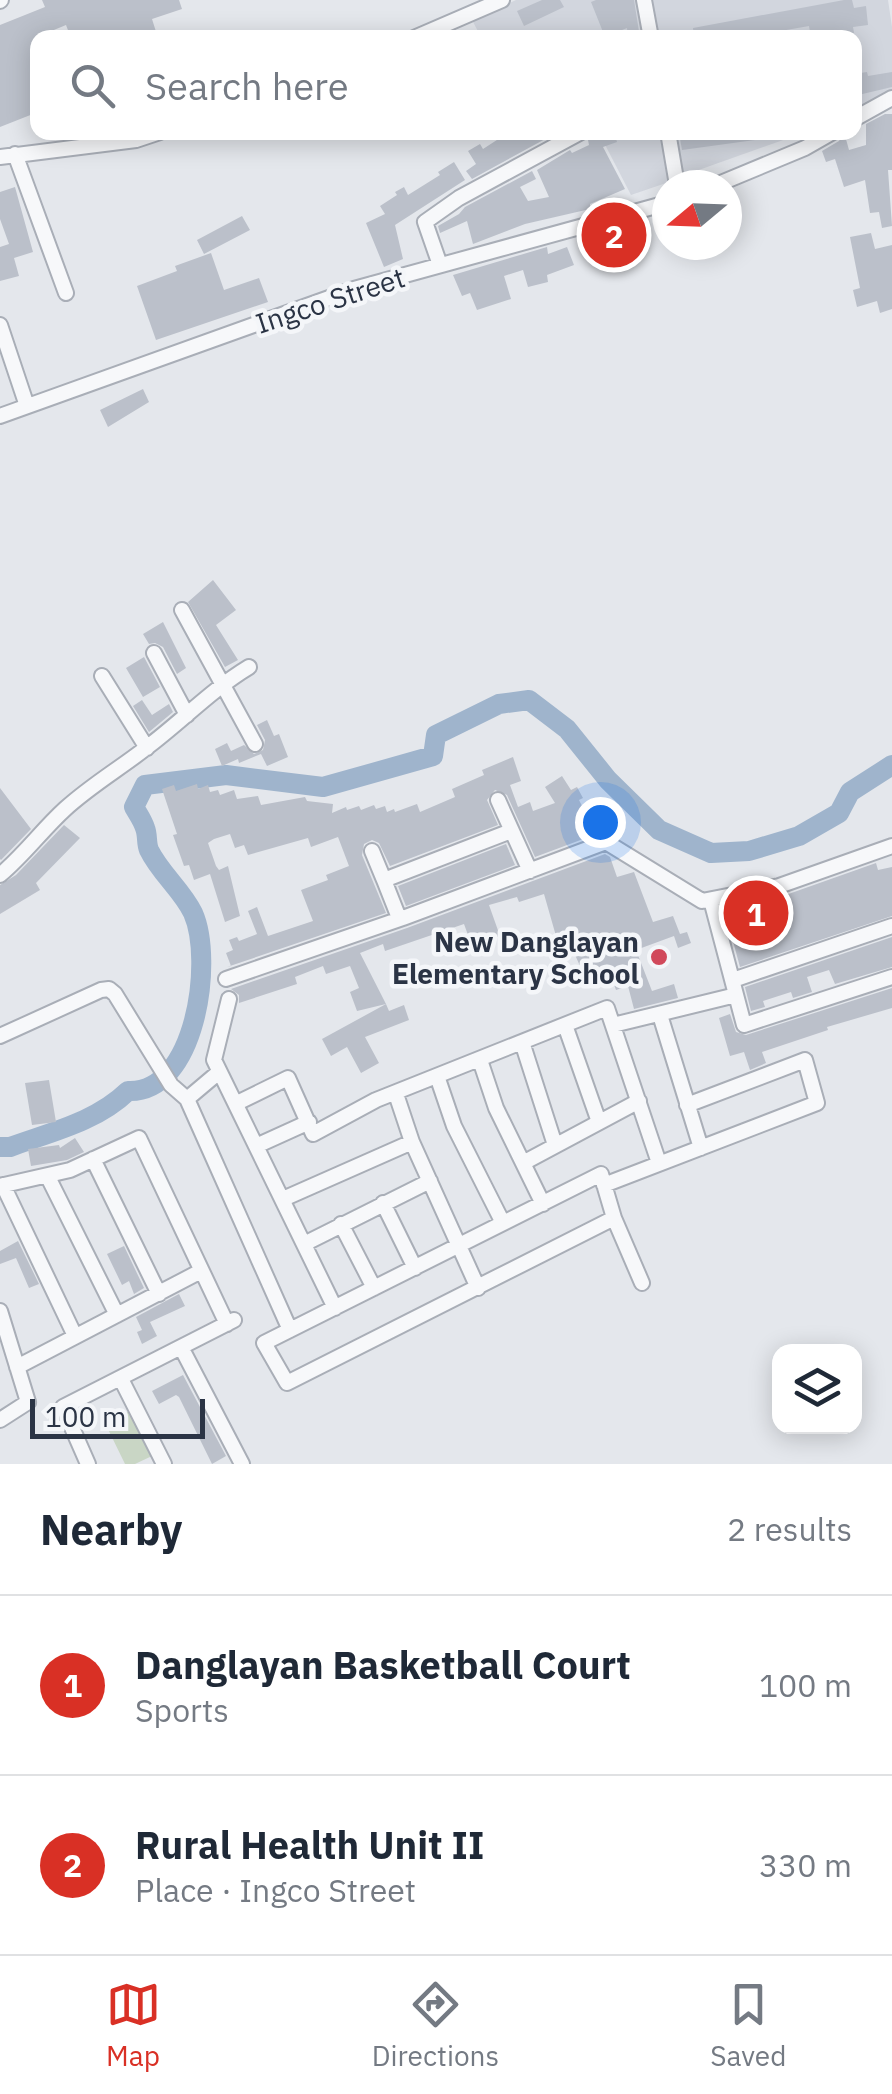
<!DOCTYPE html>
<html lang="en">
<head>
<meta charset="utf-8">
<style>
	body { margin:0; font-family:"IBM Plex Sans",sans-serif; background:#f6f6f7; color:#1f2937 }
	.controls { position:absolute; right:30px; bottom:30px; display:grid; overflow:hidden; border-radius:20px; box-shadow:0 5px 25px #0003 }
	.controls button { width:90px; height:90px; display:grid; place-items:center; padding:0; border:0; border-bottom:2px solid #e0e1e3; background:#fff; color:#1f2937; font:50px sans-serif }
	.compass { position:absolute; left:652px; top:170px; width:90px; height:90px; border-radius:50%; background:#fff; box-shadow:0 5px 25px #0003; rotate:251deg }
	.scale { position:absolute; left:30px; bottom:25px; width:175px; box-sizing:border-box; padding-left:10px; border:5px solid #2b3445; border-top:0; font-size:28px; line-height:35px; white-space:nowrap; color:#2b3445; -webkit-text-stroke:8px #f4f6f9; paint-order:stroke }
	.you { position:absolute; left:600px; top:822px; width:35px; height:35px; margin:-25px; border:8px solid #fff; border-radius:50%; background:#1a73e8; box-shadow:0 0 0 15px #1a73e833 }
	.badge { display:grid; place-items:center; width:65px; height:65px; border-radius:50%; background:#d93025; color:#fff; font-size:32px; font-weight:700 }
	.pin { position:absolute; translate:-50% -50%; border:5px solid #fff; box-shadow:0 2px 10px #0006 }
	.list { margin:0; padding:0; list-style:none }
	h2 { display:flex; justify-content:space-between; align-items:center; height:130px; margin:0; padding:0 40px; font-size:42px }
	h2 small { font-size:32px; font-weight:400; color:#747a83 }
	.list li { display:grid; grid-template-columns:65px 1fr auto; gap:30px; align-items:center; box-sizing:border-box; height:180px; padding:0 40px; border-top:2px solid #e0e1e3 }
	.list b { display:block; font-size:38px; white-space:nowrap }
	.list p { margin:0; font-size:32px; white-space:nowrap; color:#747a83 }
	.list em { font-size:32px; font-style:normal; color:#747a83 }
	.icon { flex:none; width:55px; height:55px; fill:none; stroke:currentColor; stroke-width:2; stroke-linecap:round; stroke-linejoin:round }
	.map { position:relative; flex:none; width:892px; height:1464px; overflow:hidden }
	.search { position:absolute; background:#fff; box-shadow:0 5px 25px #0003; left:30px; right:30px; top:30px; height:110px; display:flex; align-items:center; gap:25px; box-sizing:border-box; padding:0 35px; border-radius:20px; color:#747a83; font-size:38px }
	.sheet { height:490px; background:#fff }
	nav { display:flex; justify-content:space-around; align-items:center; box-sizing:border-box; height:140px; border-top:2px solid #e0e1e3; background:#fff; font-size:28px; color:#747a83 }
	nav a { display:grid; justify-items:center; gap:5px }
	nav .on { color:#d93025 }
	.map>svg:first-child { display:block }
</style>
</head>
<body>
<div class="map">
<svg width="892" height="1464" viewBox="0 0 892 1464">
	<rect width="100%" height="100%" fill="#e4e7ec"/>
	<!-- built -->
	<path fill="#d2d6de" d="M516 0H640L646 37H481L472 20Z
		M651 0H888L892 27V91L855 108 854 38 657 37Z
		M599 133H661L669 182 631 195Z
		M672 133H803L679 177Z"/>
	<!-- green -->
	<path fill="#c9d6c5" d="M773 894 781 918 740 931 732 907Z
		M130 1411 152 1456 135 1464H125L105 1423Z"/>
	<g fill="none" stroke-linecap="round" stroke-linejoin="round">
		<!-- river -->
		<path stroke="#9fb4cc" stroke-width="20" d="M0 1147H10C51 1132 96 1122 128 1091 196 1094 214 960 193 913 182 890 160 873 149 850 146 843 148 835 145 828 143 821 138 814 134 807L145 785 226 775 323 787 433 756 436 735 499 704 529 700 567 729 608 780 659 830 711 853 749 851 799 836 839 813 850 792 892 765"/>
	</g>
	<!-- building -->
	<path fill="#bbc0ca" d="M42 0H179L182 9 152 19 158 38H71L66 25 49 32 51 38H38V112L0 127V25L45 7Z
		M542 0H560L564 7 524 26 517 11Z
		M596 0H634L640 38H628L627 28 605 37 591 2Z
		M844 0H852L854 8 866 6 868 25 853 27 855 38H811L809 26 741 38H694L693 28Z
		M867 72 868 76 892 72V87L854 96V74Z
		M885 114H892V170H888L892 226 882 228 879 212 870 213 865 180 844 187 835 159 826 162 822 151 839 141 844 132 849 150 866 145V124Z
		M497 132H558L472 179 466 171 476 164 468 151 480 144 483 149 500 138Z
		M614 132 617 142 603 147 625 189 590 204V209L525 224 473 244 467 221 440 233 438 226 459 214 465 207 532 171 536 179 520 187 528 201 549 197 537 170 570 150 572 153 589 145 588 140Z
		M769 132 770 138 682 150 679 133Z
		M454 162 465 180 395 225 403 259 384 267 366 223 385 214 380 206 397 195 395 192 404 187 408 195 440 175 438 172Z
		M15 187 33 252 14 258 19 276 0 281V247L9 244 0 219V192Z
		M242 216 250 230 204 254 197 240Z
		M627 225 632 242 603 252 597 233Z
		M871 233 875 249 892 245V309L880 313 877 301 857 307 853 290 860 288 850 237Z
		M547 247 548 254 567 247 574 265 547 275 548 282 528 287 523 270 504 276 511 299 477 310 470 293 462 296 453 275Z
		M211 253 224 290 259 278 268 302 156 340 137 286 177 271 175 266Z
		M143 389 149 402 108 427 100 410Z
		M213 580 236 610 216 625 238 660 225 667 188 602Z
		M163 622 186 668 177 674 163 647 155 643 149 644 143 634Z
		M144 657 160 687 143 697 126 668Z
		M142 700 152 715 169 704 173 712 149 732 133 706Z
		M267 720 274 736 279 734 288 757 267 766 261 754 239 763 238 759 222 766 215 749 227 743 231 751 244 745 254 754 263 750 265 740 257 725Z
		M513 757 521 781 510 785 518 807 530 802 533 811 555 803 545 787 562 776 571 790 577 787 583 798 579 800 588 818 611 810 619 835 602 832 535 857 507 795 495 790 487 800 498 825 390 866 379 843 372 840 364 844 362 855 386 913 227 967 231 966 226 953 233 950 229 940 237 937 239 941 257 934 248 911 257 907 268 936 313 921 301 890 328 880 326 875 349 866 338 837 311 847 308 838 248 855 244 845 235 848 230 834 214 839 208 843 216 866 219 870 228 866 240 916 225 922 210 874 194 880 189 865 184 866 173 835 177 834 162 789 174 785 176 791 197 784 198 789 208 785 210 792 218 790 220 795 234 790 237 799 258 796 261 805 305 797 307 801 333 804 332 813 346 807 347 810 359 806 361 810 374 805 376 809 385 806 387 812 394 809 395 812 417 804 420 812 455 797 452 789 484 775 482 770Z
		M0 788 31 829 1 860 0 859Z
		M64 825 80 838 36 883 40 890 0 914V885L16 875Z
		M506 844 515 865 406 906 398 886Z
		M605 854 610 857 617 877 634 872 653 922 673 916 680 934 687 932 691 943 678 948 674 936 636 950 652 991 674 984 678 998 634 1009 628 986 616 990 607 965 584 975 568 939 558 943 544 894 519 902 517 897 489 905 500 936 472 946 464 924 385 951 383 944 360 953 386 1004 357 1011 350 992 359 988 350 966 326 974 323 966 295 977 297 984 239 1003V995L231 989 407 928Z
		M876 863 878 870 892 867V916L740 967 724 908 728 907 739 937 786 921 780 897Z
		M892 937V967L835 984 829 970 807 977 812 992 793 998 791 992 763 1001 765 1007 751 1011 745 987Z
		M892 988V1008L827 1027 828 1030 762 1052 766 1063 750 1070 744 1052 730 1056 719 1018 730 1014 736 1032 746 1035Z
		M386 1004 389 1011 404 1005 409 1020 365 1037 379 1063 361 1073 347 1047 331 1056 322 1039Z
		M49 1080 56 1122 32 1125 25 1083Z
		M75 1138 84 1152 67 1160 31 1166 28 1149 59 1145 60 1148Z
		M18 1241 39 1284 29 1288 16 1258 0 1264V1251Z
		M124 1246 144 1288 134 1294 129 1281 122 1285 107 1254Z
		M179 1294 185 1306 150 1322 157 1336 142 1344 137 1332 142 1330 136 1317Z
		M183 1375 226 1456 212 1464 179 1397 176 1395 159 1404 152 1391Z"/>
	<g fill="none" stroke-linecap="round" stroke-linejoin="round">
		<defs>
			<path id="minor" d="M644 0 651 38
				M0 1 1 0
				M414 38 502 0
				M854 119 892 98
				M668 132 677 185
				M15 154 66 293
				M0 157 136 140 160 132
				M716 185 805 148 833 132
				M440 265 425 222 459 198 581 132
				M0 325 27 406
				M0 416 354 289 667 203
				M182 610 255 744
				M154 653 187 715
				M102 676 147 748
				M498 800 530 871
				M372 851 384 880 511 831
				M0 875C25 854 42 830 65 809 90 786 119 769 146 748 181 722 211 690 249 667
				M384 880 399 918
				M711 900 744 1025 892 977
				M226 979 403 918 606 842 702 901 779 886 892 846
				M733 980 892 926
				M229 999 214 1060 335 1308
				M660 1015 701 1148
				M565 1025 599 1122
				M613 1025 736 995
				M0 1036 101 990 109 989 115 994 171 1085 187 1099 290 1330
				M522 1042 555 1145
				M480 1060 496 1108 543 1204
				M437 1076 454 1126 503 1223
				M396 1094 412 1142 478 1288
				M187 1099 219 1072
				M237 1103 288 1078 313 1134 376 1100 607 1008 659 1163
				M256 1146 309 1122
				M93 1159 159 1294
				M523 1163 639 1101
				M48 1177 117 1315
				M3 1185 75 1336
				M604 1185 817 1103 805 1060 687 1105
				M0 1186 70 1170 139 1138 227 1324
				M283 1199 412 1142
				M383 1203 415 1268
				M614 1218 287 1383 264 1343 601 1174 614 1218 642 1283
				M341 1224 374 1288
				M304 1244 430 1181
				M0 1311 28 1402 0 1420
				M182 1349 242 1464
				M17 1367 201 1271
				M121 1379 164 1464
				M88 1464 63 1407 234 1320"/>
		</defs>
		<!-- minor casing -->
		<use href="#minor" stroke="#a9aeb7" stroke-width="18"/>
		<!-- minor -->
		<use href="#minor" stroke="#f7f8fa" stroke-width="14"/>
	</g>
	<!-- markers -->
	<circle fill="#d1495b" stroke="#f4f6f9" stroke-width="4" cx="659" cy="957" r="10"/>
	<g text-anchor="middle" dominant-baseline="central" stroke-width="9" stroke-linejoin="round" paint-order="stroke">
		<!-- street labels -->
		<g font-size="28" fill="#2b3445" stroke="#f4f6f9">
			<text transform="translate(330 300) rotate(-18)">Ingco Street</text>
		</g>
		<!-- poi labels -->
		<g font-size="28" font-weight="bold" fill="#2b3445" stroke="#f4f6f9" text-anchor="end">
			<text x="639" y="941">New Danglayan<tspan x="639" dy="32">Elementary School</tspan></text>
		</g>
	</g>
</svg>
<div class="controls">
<button><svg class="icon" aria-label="layers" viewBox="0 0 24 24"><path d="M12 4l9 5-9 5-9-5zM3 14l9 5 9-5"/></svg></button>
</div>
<svg class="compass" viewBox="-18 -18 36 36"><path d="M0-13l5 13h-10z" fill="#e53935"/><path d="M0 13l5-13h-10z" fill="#747a83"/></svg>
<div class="scale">100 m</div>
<div class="you"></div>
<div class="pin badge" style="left:756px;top:913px">1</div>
<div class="pin badge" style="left:614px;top:235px">2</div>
<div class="search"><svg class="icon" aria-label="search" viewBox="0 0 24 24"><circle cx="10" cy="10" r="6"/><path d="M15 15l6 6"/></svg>Search here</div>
</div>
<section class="sheet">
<h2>Nearby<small>2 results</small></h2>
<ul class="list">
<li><span class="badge">1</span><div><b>Danglayan Basketball Court</b><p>Sports</p></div><em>100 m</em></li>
<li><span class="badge">2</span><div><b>Rural Health Unit II</b><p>Place · Ingco Street</p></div><em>330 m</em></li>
</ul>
</section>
<nav>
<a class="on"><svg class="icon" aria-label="map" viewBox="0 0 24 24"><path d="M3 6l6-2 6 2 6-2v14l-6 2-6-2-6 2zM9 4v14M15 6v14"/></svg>Map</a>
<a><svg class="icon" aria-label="directions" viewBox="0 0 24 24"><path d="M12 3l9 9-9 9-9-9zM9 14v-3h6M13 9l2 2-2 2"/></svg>Directions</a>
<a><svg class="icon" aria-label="saved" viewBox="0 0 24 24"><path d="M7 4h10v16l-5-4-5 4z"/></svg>Saved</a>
</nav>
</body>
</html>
